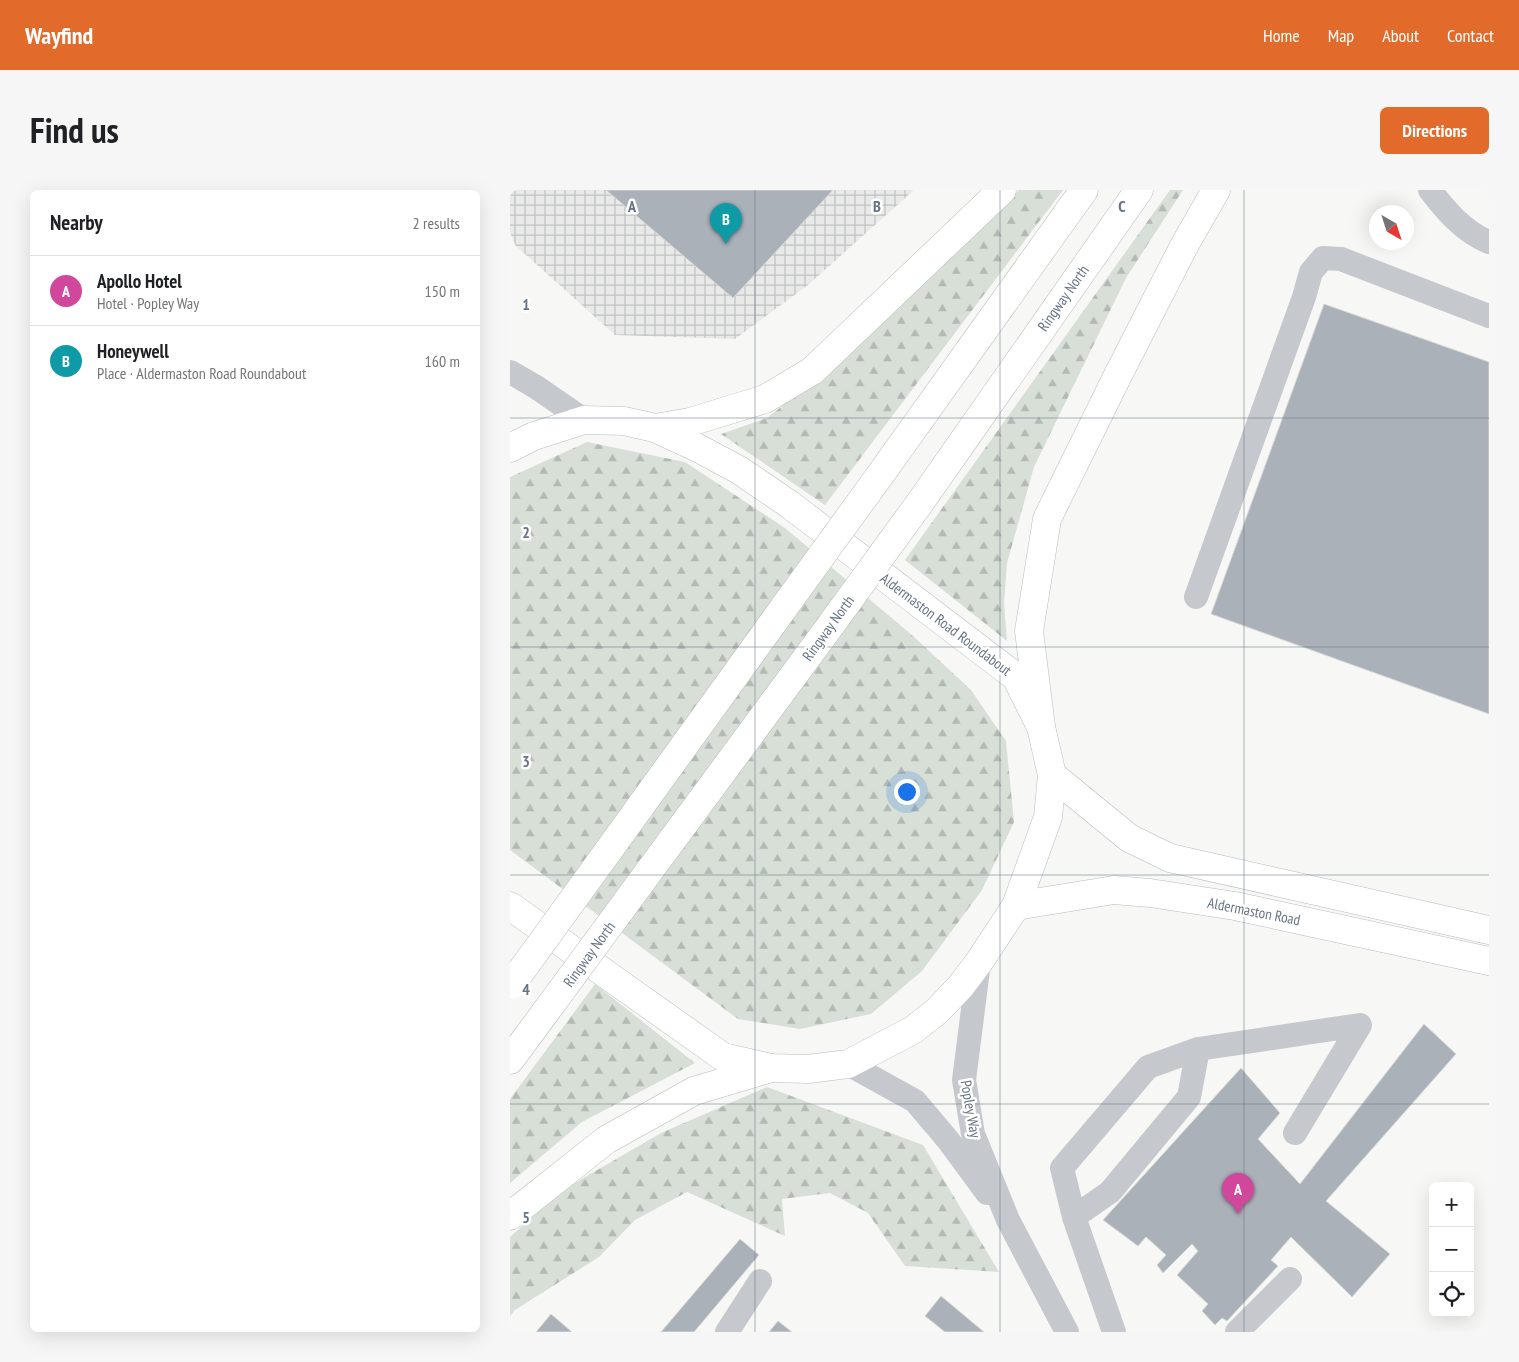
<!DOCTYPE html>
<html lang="en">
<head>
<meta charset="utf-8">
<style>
	body { margin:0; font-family:"PT Sans Narrow",sans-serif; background:#f6f6f6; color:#202124 }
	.controls { position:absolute; right:15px; bottom:15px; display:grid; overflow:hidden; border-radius:8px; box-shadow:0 5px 20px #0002 }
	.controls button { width:45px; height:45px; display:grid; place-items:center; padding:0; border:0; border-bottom:1px solid #e0e0e0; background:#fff; color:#202124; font:25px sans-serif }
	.compass { position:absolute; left:859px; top:15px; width:45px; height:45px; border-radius:50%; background:#fff; box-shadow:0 5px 20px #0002; rotate:141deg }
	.you { position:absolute; left:396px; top:601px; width:18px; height:18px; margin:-12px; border:4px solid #fff; border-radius:50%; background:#1a73e8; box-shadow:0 0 0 8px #1a73e833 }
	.badge { display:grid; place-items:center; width:32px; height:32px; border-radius:50%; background:#e26b2b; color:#fff; font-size:16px; font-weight:700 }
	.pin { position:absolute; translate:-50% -41px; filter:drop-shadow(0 1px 2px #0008) }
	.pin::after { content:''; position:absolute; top:26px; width:18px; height:15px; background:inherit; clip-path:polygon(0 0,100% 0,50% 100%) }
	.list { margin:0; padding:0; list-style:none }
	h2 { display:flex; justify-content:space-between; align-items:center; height:65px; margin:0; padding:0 20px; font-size:21px }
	h2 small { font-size:16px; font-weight:400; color:#757577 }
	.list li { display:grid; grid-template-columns:32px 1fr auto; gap:15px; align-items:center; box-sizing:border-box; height:70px; padding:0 20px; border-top:1px solid #e0e0e0 }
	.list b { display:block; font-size:19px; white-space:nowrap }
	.list p { margin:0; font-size:16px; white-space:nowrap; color:#757577 }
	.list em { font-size:16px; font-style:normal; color:#757577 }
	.icon { flex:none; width:28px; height:28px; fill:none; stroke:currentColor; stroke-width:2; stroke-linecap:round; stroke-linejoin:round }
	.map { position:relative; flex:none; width:979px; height:1142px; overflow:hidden; border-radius:8px }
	header { display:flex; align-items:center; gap:30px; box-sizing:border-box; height:70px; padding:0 25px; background:#e26b2b; color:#fff }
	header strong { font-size:24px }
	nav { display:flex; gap:28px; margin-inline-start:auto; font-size:18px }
	.intro { display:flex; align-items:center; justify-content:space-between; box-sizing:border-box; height:120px; padding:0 30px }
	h1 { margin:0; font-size:35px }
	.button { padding:12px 22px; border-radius:8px; background:#e26b2b; color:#fff; font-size:18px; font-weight:700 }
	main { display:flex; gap:30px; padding:0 30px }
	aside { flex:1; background:#fff; border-radius:8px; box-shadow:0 5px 20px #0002 }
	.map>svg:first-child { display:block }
</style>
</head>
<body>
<header>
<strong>Wayfind</strong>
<nav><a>Home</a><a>Map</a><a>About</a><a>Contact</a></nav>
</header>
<div class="intro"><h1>Find us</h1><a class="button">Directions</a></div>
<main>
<aside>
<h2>Nearby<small>2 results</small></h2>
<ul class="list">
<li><span class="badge" style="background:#d1479c">A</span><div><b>Apollo Hotel</b><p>Hotel · Popley Way</p></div><em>150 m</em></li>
<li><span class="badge" style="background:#0f9aa8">B</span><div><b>Honeywell</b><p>Place · Aldermaston Road Roundabout</p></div><em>160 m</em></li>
</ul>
</aside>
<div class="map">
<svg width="979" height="1142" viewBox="0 0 979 1142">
	<defs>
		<pattern id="industrial-grid" width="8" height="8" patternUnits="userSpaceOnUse" patternTransform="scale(1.25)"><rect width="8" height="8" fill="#e8e9e8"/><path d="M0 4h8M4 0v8" fill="none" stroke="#c0c1c2"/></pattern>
		<pattern id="forest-firs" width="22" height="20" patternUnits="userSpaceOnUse" patternTransform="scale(1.25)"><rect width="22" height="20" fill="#d8dfd6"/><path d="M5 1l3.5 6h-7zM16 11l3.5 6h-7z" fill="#b3b9b3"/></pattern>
	</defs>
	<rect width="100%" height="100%" fill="#f7f8f5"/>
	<!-- industrial -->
	<path fill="url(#industrial-grid)" d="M0 0H404L298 95 225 149 105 145 5 55 0 42Z"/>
	<!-- forest -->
	<path fill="url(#forest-firs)" d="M509 0H553L315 315 211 244 257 228 305 190Z
		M660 0H673L616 88 524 277 497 373 494 413 497 451 395 370Z
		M77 252 175 272 275 338 403 446 461 500 496 551 504 632 472 700 412 781 361 824 290 839 228 829 0 660V287Z
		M85 794 185 873 72 932 0 993V909Z
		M257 897 413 955 489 1082 395 1076 358 1023 320 1003 272 1009 275 1046 177 1002 125 1030 89 1067 5 1120 0 1126V1047L51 1001 151 943Z"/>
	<!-- building -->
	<path fill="#abb1b9" stroke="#d9d9d7" d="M96 0H323L223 108Z
		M814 114 979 172V524L701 424Z
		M914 834 946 864 816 1011 880 1064 842 1107 781 1047 761 1070 768 1076 717 1131 712 1128 705 1135 692 1121 698 1114 667 1085 688 1061 682 1054 653 1083 647 1075 656 1065 636 1047 628 1056 593 1030 731 878 770 923 748 949 790 994Z
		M230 1049 249 1065 184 1142H151Z
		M431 1106 474 1142H435L415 1126Z
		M41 1124 62 1142H26Z
		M268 1131 282 1142H259Z"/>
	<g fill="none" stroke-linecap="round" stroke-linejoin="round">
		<defs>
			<path id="major" d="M0 258 24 246 74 230 114 231 145 238 186 257 229 280 279 314 506 487 531 537 542 585 538 627 506 716 469 772 450 797 427 821 403 840 338 874 298 879 261 878 213 867 0 716
				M542 585 619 648 660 668 979 740
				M506 716 604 700 640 703 725 716 979 771"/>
			<path id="highway" d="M145 238 180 232 255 209 302 181 492 0
				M373 281 574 0
				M409 314 629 0
				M531 537 519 441 537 329 607 187 674 56 706 0
				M91 671 275 416
				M126 699 312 447
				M0 870 37 820
				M0 1026 96 950 184 901 261 878"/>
		</defs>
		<!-- major casing -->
		<use href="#major" stroke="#b8bbc0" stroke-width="29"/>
		<!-- highway casing -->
		<use href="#highway" stroke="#b8babe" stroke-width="29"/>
		<!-- minor -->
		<path stroke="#c5c8cc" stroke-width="24" d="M920 0C936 21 954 42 979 52
			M0 182 26 197 74 230
			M686 407 794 107 801 82 813 68 831 69 979 126
			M469 772 454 890 463 944 498 1030 557 1142
			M338 874 405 911 438 950 477 1003
			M564 1027 600 1002 679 907 688 859
			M217 1142 250 1091
			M604 1142 564 1027 552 978 638 877 688 859 850 835 785 943
			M727 1142 780 1089"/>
		<!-- major -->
		<use href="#major" stroke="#fff" stroke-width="28"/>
		<!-- highway -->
		<use href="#highway" stroke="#fff" stroke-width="28"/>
		<defs>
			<path id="highway-bridge" d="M275 416 373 281
				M312 447 409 314
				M1 795 91 671
				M37 820 126 699"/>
		</defs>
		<!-- highway-bridge casing -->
		<use href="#highway-bridge" stroke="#b8babe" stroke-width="29" stroke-linecap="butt"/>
		<!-- highway-bridge -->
		<use href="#highway-bridge" stroke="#fff" stroke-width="28"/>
	</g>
	<!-- grid -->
	<path fill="none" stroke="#677485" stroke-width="1" stroke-opacity="0.55" d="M245 0V1142M490 0V1142M734 0V1142M0 228H979M0 457H979M0 685H979M0 914H979"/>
	<g text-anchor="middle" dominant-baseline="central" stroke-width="5" stroke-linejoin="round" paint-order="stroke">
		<!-- street labels -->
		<g font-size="15" fill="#677485" stroke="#fff">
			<text transform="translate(553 108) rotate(-55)">Ringway North</text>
			<text transform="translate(436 434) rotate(37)">Aldermaston Road Roundabout</text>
			<text transform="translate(318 438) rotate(-54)">Ringway North</text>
			<text transform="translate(744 721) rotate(11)">Aldermaston Road</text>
			<text transform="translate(79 764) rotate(-54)">Ringway North</text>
			<text transform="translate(461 919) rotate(80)">Popley Way</text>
		</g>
	</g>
	<g font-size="16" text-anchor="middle" font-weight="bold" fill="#677485" stroke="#fff" stroke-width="5" stroke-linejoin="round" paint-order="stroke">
		<text x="122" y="22">A</text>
		<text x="367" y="22">B</text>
		<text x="612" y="22">C</text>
		<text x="16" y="120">1</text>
		<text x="16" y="348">2</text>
		<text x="16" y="577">3</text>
		<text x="16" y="805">4</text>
		<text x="16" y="1033">5</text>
	</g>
</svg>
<div class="controls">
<button>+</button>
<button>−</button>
<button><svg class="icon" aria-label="locate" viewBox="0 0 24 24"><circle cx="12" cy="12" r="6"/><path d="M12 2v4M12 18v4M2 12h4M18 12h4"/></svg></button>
</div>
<svg class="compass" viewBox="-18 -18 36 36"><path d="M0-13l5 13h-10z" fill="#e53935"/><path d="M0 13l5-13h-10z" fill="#757577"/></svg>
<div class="you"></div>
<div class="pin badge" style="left:728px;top:1024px;background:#d1479c">A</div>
<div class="pin badge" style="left:216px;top:54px;background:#0f9aa8">B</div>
</div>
</main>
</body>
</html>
